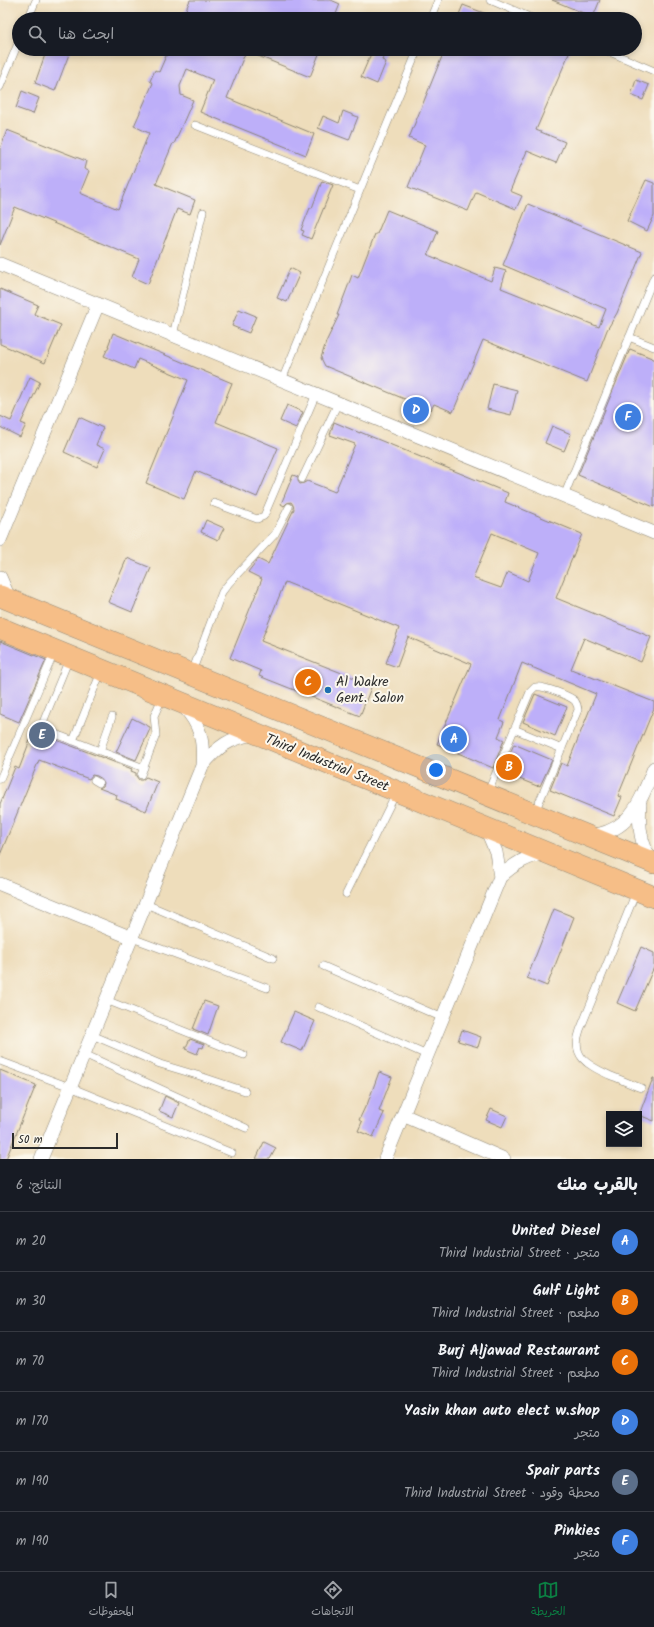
<!DOCTYPE html>
<html lang="ar">
<head>
<meta charset="utf-8">
<style>
	body { margin:0; font-family:Kalam,"Playpen Sans Arabic",sans-serif; background:#242831; color:#f1f3f6; direction:rtl }
	.controls { position:absolute; right:12px; bottom:12px; display:grid; overflow:hidden; border-radius:0px; box-shadow:0 2px 6px #0003 }
	.controls button { width:36px; height:36px; display:grid; place-items:center; padding:0; border:0; border-bottom:1px solid #363941; background:#171b24; color:#f1f3f6; font:20px sans-serif }
	.scale { position:absolute; left:12px; bottom:10px; width:106px; box-sizing:border-box; padding-left:4px; border:2px solid #2b2b2b; border-top:0; font-size:11px; line-height:14px; white-space:nowrap; color:#2b2b2b; -webkit-text-stroke:3px #fbf7ec; paint-order:stroke }
	.you { position:absolute; left:436px; top:770px; width:14px; height:14px; margin:-10px; border:3px solid #fff; border-radius:50%; background:#1a73e8; box-shadow:0 0 0 6px #1a73e833 }
	.badge { display:grid; place-items:center; width:26px; height:26px; border-radius:50%; background:#0b8043; color:#fff; font-size:13px; font-weight:700 }
	.pin { position:absolute; translate:-50% -50%; border:2px solid #fff; box-shadow:0 1px 4px #0006 }
	.list { margin:0; padding:0; list-style:none }
	h2 { display:flex; justify-content:space-between; align-items:center; height:52px; margin:0; padding:0 16px; font-size:17px }
	h2 small { font-size:13px; font-weight:400; color:#9ea1a6 }
	.list li { display:grid; grid-template-columns:26px 1fr auto; gap:12px; align-items:center; box-sizing:border-box; height:60px; padding:0 16px; border-top:1px solid #363941 }
	.list b { display:block; font-size:15px; white-space:nowrap }
	.list p { margin:0; font-size:13px; white-space:nowrap; color:#9ea1a6 }
	.list em { font-size:13px; font-style:normal; color:#9ea1a6 }
	.icon { flex:none; width:22px; height:22px; fill:none; stroke:currentColor; stroke-width:2; stroke-linecap:round; stroke-linejoin:round }
	.map { position:relative; flex:none; width:654px; height:1159px; overflow:hidden; direction:ltr }
	.search { position:absolute; background:#171b24; box-shadow:0 2px 6px #0003; left:12px; right:12px; top:12px; height:44px; display:flex; align-items:center; gap:10px; box-sizing:border-box; padding:0 14px; border-radius:22px; color:#9ea1a6; font-size:15px }
	.sheet { height:412px; background:#171b24 }
	nav { display:flex; justify-content:space-around; align-items:center; box-sizing:border-box; height:56px; border-top:1px solid #363941; background:#171b24; font-size:11px; color:#9ea1a6 }
	nav a { display:grid; justify-items:center; gap:2px }
	nav .on { color:#0b8043 }
	.map>svg:first-child { display:block }
</style>
</head>
<body>
<div class="map">
<svg width="654" height="1159" viewBox="0 0 654 1159">
	<rect width="100%" height="100%" fill="#fbf7ec"/>
	<filter id="ink" filterUnits="userSpaceOnUse"><feTurbulence type="fractalNoise" baseFrequency=".025" numOctaves="2"/><feDisplacementMap in="SourceGraphic" scale="8" xChannelSelector="R" yChannelSelector="G"/><feConvolveMatrix kernelMatrix="1 2 1 2 8 2 1 2 1" color-interpolation-filters="sRGB"/></filter>
	<filter id="wash" filterUnits="userSpaceOnUse"><feTurbulence type="fractalNoise" baseFrequency=".012" numOctaves="4" result="noise"/><feDisplacementMap in="SourceGraphic" scale="16" xChannelSelector="R" yChannelSelector="G"/><feGaussianBlur stdDeviation="0.9" result="paint"/><feColorMatrix in="noise" values="0 0 0 0 0 0 0 0 0 0 0 0 0 0 0 0 0 1.4 0 .05"/><feComposite in="paint" operator="in"/></filter>
	<g filter="url(#wash)">
		<rect width="100%" height="100%" fill="#edb"/>
		<g id="blocks">
			<!-- building -->
			<path fill="#bdaff9" fill-rule="evenodd" d="M190 0H331L340 4 334 19H182Z
				M552 0H600L593 17Z
				M463 5 497 18 496 19H457Z
				M47 49H71L55 91 35 83Z
				M169 49H321L310 77 246 51 227 98 314 134 306 155 200 112 213 80 187 69 180 86 181 95 193 100 174 144 173 143 156 184 195 200 190 214 177 209 148 284 132 277 139 259 15 207 0 245V149L7 130 86 161 84 169 89 171 80 193 118 209 149 133 134 126 153 83 150 81 155 70 159 72Z
				M373 49H387L382 60 386 62 377 84 361 77Z
				M445 49H571L536 130 565 142 556 163 527 151 510 191 522 196 516 209 476 192 468 211 408 187 425 145 409 138Z
				M636 80 649 85 643 100 631 95Z
				M22 91 39 98 33 114 16 108Z
				M343 111 358 117 349 140 318 128 323 116 339 123Z
				M646 180 654 183V216L647 231 627 221Z
				M322 181 333 185 311 239 302 235 304 231 301 230 310 208H312Z
				M528 204 642 252 617 313 607 330 587 382 483 340 453 412 434 404 431 410 325 366 321 358 326 342 339 315H337L348 286 352 275 358 278 375 234H377L387 210 438 231 428 255 491 281 495 268 506 271 501 288 599 327 606 309 503 265Z
				M290 268 300 273 287 302 277 298Z
				M0 289 38 305 34 314 61 325 45 363 0 344Z
				M239 309 256 316 249 333 232 326Z
				M113 333 232 383 216 422 278 448 257 497 196 471 184 499 146 483 188 380 138 359 134 369 104 356 109 346H108Z
				M630 349 654 359V507L578 475Z
				M30 377 40 382 21 423 26 425 20 437 0 427V416L11 421Z
				M493 384 517 390 511 415 487 409Z
				M287 405 303 412 296 428 280 421Z
				M79 417 103 428 96 445 105 449 97 467 64 452Z
				M334 422 360 433V432L508 493 505 502 582 534 556 598 651 637 641 662 584 638 571 669 654 702V708L618 796 622 797 614 816 550 790 561 763 567 766 596 694 522 663 500 720 504 722 498 737 504 740 493 768 437 744 471 664 408 637 397 667 386 663 399 628 285 582 261 641 372 685 360 716 259 676 261 671 230 658 262 579 248 572 258 559 268 564 294 509 293 505 291 502 287 503 284 506 281 504 293 475 298 477V481L300 484 304 483 307 481 335 492 355 444 330 435ZM492 533 539 553 528 581 508 572 501 588 473 578Z
				M552 426 571 434 564 451 545 443Z
				M206 520 224 528 218 540 201 532Z
				M127 558 151 568 132 612 108 602Z
				M0 641 46 660 19 722 0 714Z
				M535 694 567 707 555 736 523 722Z
				M132 718 150 727V729L136 760 116 752Z
				M34 730 35 735 37 737 43 735 132 769 131 771 136 773V776L139 780H142L146 777 158 782 146 811 116 799 117 795 99 788 103 786 104 783 102 779 97 776 92 775 89 779 39 760 0 855V804L15 767 19 769Z
				M514 744 552 760 540 786 538 785 537 786 502 772Z
				M554 909 574 917 547 986 527 978Z
				M641 947 654 953V967L635 1011 617 1003Z
				M204 1001 218 1006 208 1035 193 1029Z
				M294 1012 315 1021 302 1051 281 1042Z
				M462 1030 481 1037 478 1047 458 1041Z
				M190 1039 204 1044 203 1048 200 1047 197 1054 185 1049Z
				M0 1070 36 1085 6 1159H0Z
				M379 1072 392 1077 379 1111 384 1113 373 1137 358 1131 362 1122 359 1120 366 1105H367Z
				M653 1078H654V1121L639 1115Z
				M165 1096 179 1103 173 1117 159 1111Z
				M491 1109 507 1116 502 1127 486 1120Z
				M264 1142 276 1148 270 1159H256Z"/>
		</g>
	</g>
	<g filter="url(#ink)">
		<use href="#blocks" fill-opacity="0" stroke="#8c8473" stroke-width="1"/>
		<g fill="none" stroke-linecap="round" stroke-linejoin="round">
			<defs>
				<path id="service" d="M490 0 534 19
					M28 19 36 0
					M430 19 438 0
					M603 49 654 71
					M0 87 19 41
					M195 125 360 190
					M173 335 203 212
					M629 337 654 347
					M282 380 418 49
					M302 479 338 403
					M564 496 654 277
					M214 503 257 519 264 516 316 394
					M192 672 222 592 229 583 275 534 289 507
					M40 728 144 768
					M514 729 562 749
					M39 732 69 659
					M73 741 101 672
					M100 751 112 717
					M141 775 156 735 154 716 163 696
					M0 779 54 653
					M94 780 99 783
					M487 794 530 692 535 687C542 685 570 696 575 701 577 704 578 707 578 710L535 812
					M636 892 580 1030C570 1057 588 1065 609 1075 620 1079 630 1084 641 1088
					M346 894 396 793
					M146 904 273 958
					M132 938 267 988
					M323 966 443 1018
					M106 1000 244 1055
					M318 1007 427 1055
					M92 1035 160 1064 200 1076 245 1091
					M84 1054 246 1128
					M0 1061 70 1087 232 1153"/>
				<path id="minor" d="M0 264 654 533
					M0 540 98 304
					M0 577 10 600
					M183 706C201 725 204 741 202 766
					M640 804C638 825 640 844 652 862
					M486 828 496 852 500 877
					M590 836C631 831 640 802 654 768
					M0 884 132 938
					M403 1115 504 1159
					M41 1159 202 766C218 746 230 738 254 734
					M385 1159 500 877C514 864 527 856 546 853"/>
				<path id="primary" d="M0 596 654 863
					M0 628 654 897"/>
			</defs>
			<!-- service casing -->
			<use href="#service" stroke="#8c8473" stroke-width="8"/>
			<!-- minor casing -->
			<use href="#minor" stroke="#8c8473" stroke-width="14"/>
			<!-- primary casing -->
			<use href="#primary" stroke="#8c8473" stroke-width="22"/>
			<!-- service -->
			<use href="#service" stroke="#fff" stroke-width="7"/>
			<!-- minor -->
			<use href="#minor" stroke="#fff" stroke-width="13"/>
			<!-- primary -->
			<use href="#primary" stroke="#f6be87" stroke-width="21"/>
		</g>
	</g>
	<!-- markers -->
	<circle fill="#1f6fb2" stroke="#fbf7ec" stroke-width="1.5" cx="328" cy="690" r="4"/>
	<g text-anchor="middle" dominant-baseline="central" stroke-width="4" stroke-linejoin="round" paint-order="stroke">
		<!-- poi labels -->
		<g font-size="14" fill="#2b2b2b" stroke="#fbf7ec" text-anchor="start">
			<text x="336" y="682">Al Wakre<tspan x="336" dy="16">Gent. Salon</tspan></text>
		</g>
		<!-- street labels -->
		<g font-size="14" fill="#2b2b2b" stroke="#fbf7ec">
			<text transform="translate(327 763) rotate(22)">Third Industrial Street</text>
		</g>
	</g>
</svg>
<div class="controls">
<button><svg class="icon" aria-label="layers" viewBox="0 0 24 24"><path d="M12 4l9 5-9 5-9-5zM3 14l9 5 9-5"/></svg></button>
</div>
<div class="scale">50 m</div>
<div class="you"></div>
<div class="pin badge" style="left:454px;top:739px;background:#3f7fe0">A</div>
<div class="pin badge" style="left:509px;top:767px;background:#e8710a">B</div>
<div class="pin badge" style="left:308px;top:682px;background:#e8710a">C</div>
<div class="pin badge" style="left:416px;top:410px;background:#3f7fe0">D</div>
<div class="pin badge" style="left:42px;top:735px;background:#5c6f8a">E</div>
<div class="pin badge" style="left:628px;top:417px;background:#3f7fe0">F</div>
<div class="search"><svg class="icon" aria-label="search" viewBox="0 0 24 24"><circle cx="10" cy="10" r="6"/><path d="M15 15l6 6"/></svg>ابحث هنا</div>
</div>
<section class="sheet">
<h2>بالقرب منك<small>النتائج: 6</small></h2>
<ul class="list">
<li><span class="badge" style="background:#3f7fe0">A</span><div><b>United Diesel</b><p>متجر · Third Industrial Street</p></div><em>20 m</em></li>
<li><span class="badge" style="background:#e8710a">B</span><div><b>Gulf Light</b><p>مطعم · Third Industrial Street</p></div><em>30 m</em></li>
<li><span class="badge" style="background:#e8710a">C</span><div><b>Burj Aljawad Restaurant</b><p>مطعم · Third Industrial Street</p></div><em>70 m</em></li>
<li><span class="badge" style="background:#3f7fe0">D</span><div><b>Yasin khan auto elect w.shop</b><p>متجر</p></div><em>170 m</em></li>
<li><span class="badge" style="background:#5c6f8a">E</span><div><b>Spair parts</b><p>محطة وقود · Third Industrial Street</p></div><em>190 m</em></li>
<li><span class="badge" style="background:#3f7fe0">F</span><div><b>Pinkies</b><p>متجر</p></div><em>190 m</em></li>
</ul>
</section>
<nav>
<a class="on"><svg class="icon" aria-label="map" viewBox="0 0 24 24"><path d="M3 6l6-2 6 2 6-2v14l-6 2-6-2-6 2zM9 4v14M15 6v14"/></svg>الخريطة</a>
<a><svg class="icon" aria-label="directions" viewBox="0 0 24 24"><path d="M12 3l9 9-9 9-9-9zM9 14v-3h6M13 9l2 2-2 2"/></svg>الاتجاهات</a>
<a><svg class="icon" aria-label="saved" viewBox="0 0 24 24"><path d="M7 4h10v16l-5-4-5 4z"/></svg>المحفوظات</a>
</nav>
</body>
</html>
